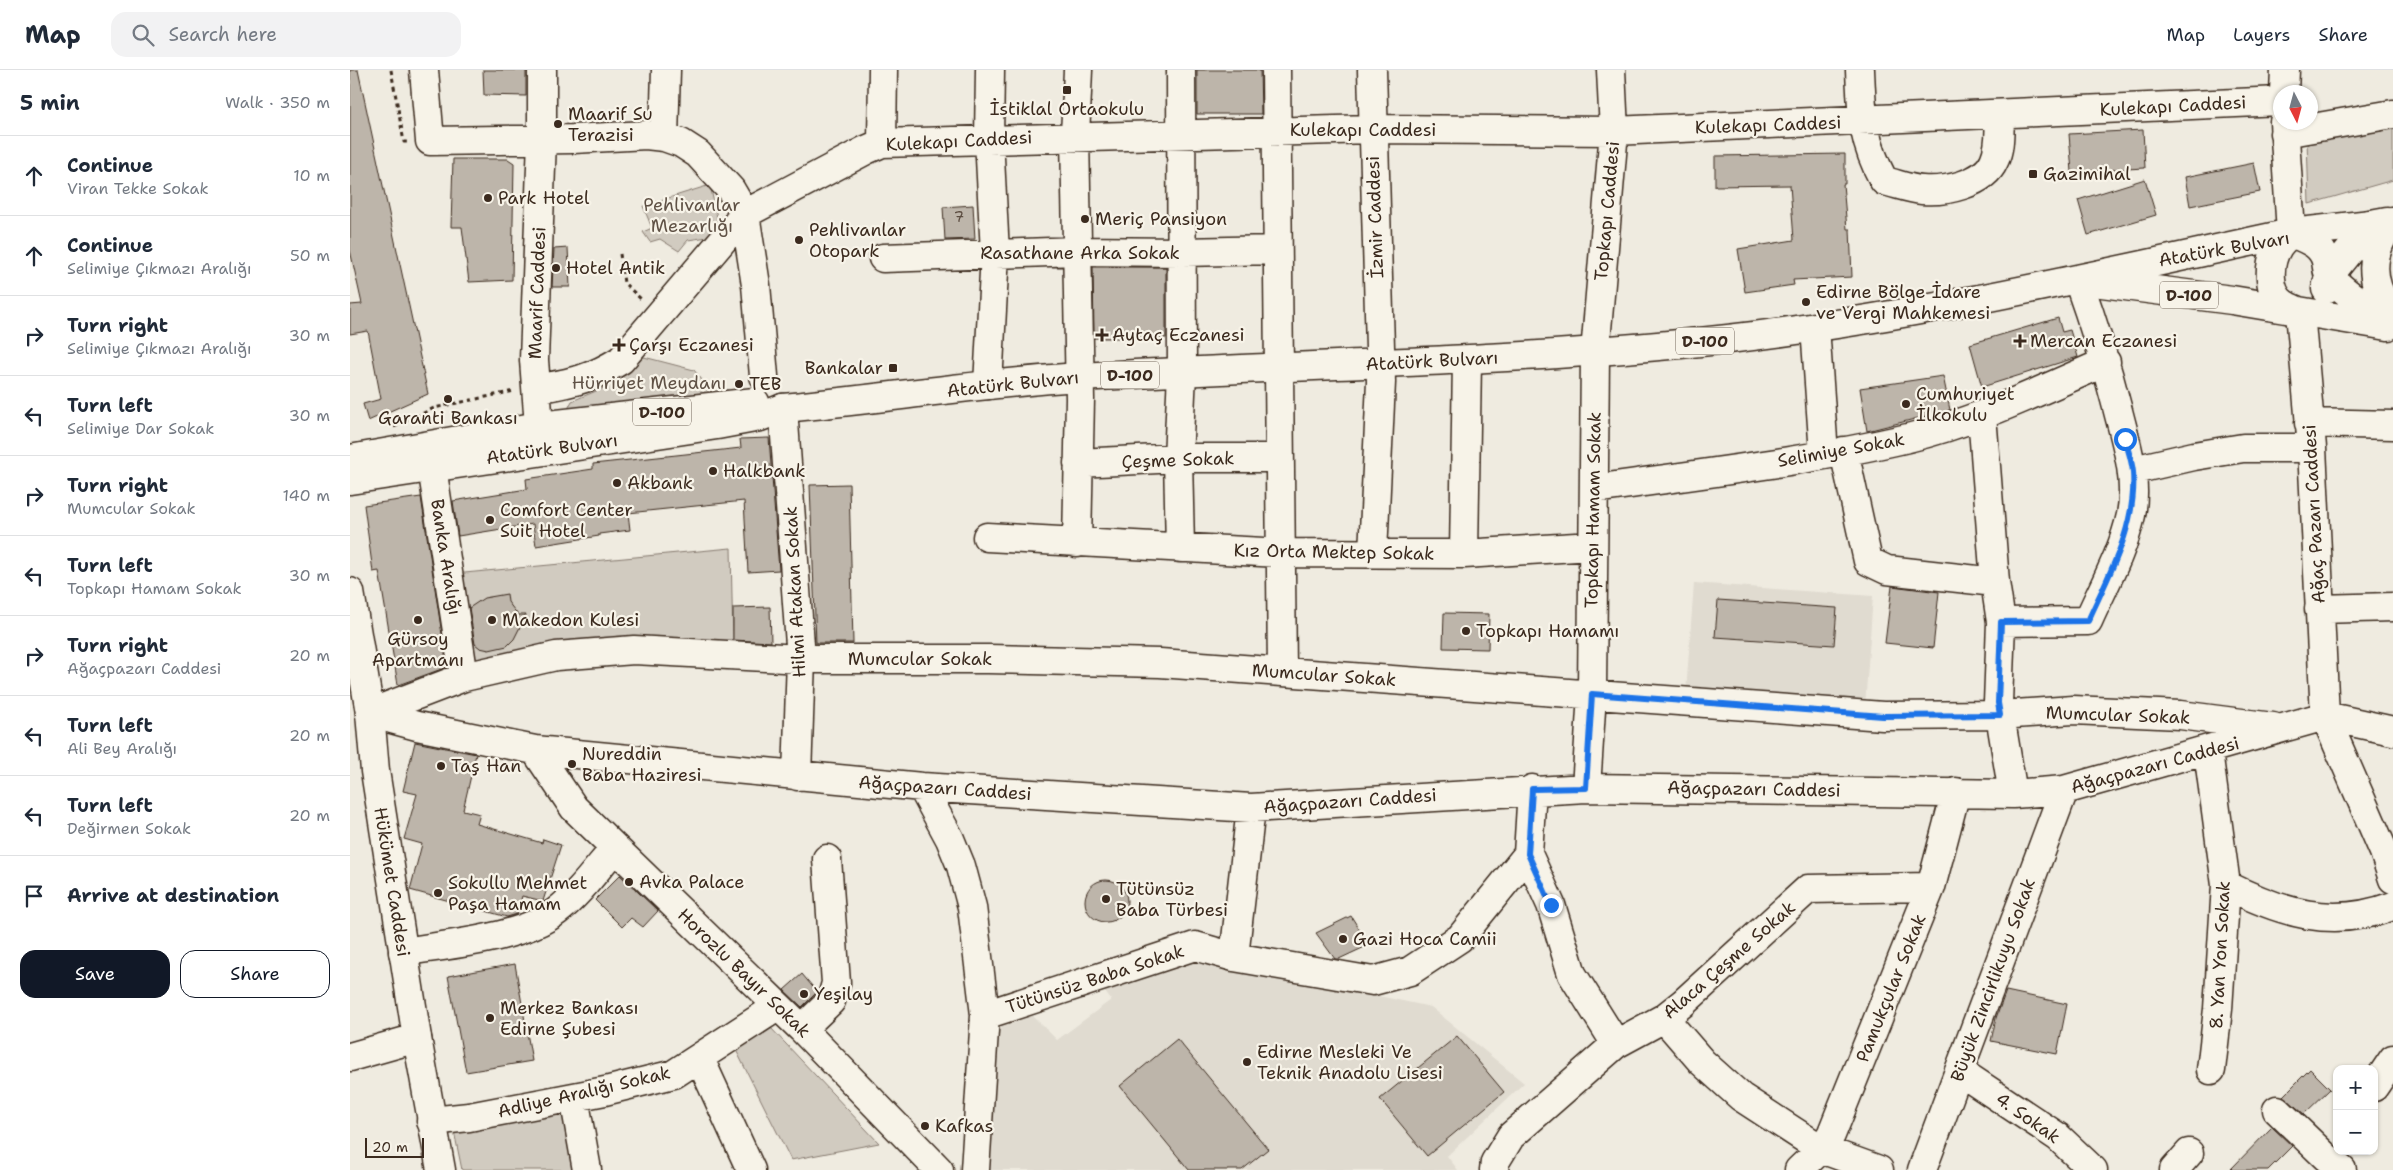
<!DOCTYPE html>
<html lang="en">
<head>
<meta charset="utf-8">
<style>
	body { margin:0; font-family:"Shantell Sans",sans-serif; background:#f2f2f3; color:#1f2937 }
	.controls { position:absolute; right:15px; bottom:15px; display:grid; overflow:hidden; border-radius:10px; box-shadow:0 1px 4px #0004 }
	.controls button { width:45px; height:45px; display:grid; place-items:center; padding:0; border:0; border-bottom:1px solid #e0e1e3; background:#fff; color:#1f2937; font:25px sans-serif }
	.compass { position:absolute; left:1923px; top:15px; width:45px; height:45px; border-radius:50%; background:#fff; box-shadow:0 1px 4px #0004; rotate:174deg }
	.scale { position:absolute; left:15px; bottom:12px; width:59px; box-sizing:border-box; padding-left:5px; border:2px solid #3b2a1e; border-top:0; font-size:14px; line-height:18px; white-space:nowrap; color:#3b2a1e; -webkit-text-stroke:4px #f7f3e8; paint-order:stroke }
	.stop { position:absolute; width:15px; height:15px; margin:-11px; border:4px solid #1a73e8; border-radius:50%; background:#fff }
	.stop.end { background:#1a73e8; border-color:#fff; box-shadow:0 1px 5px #0008 }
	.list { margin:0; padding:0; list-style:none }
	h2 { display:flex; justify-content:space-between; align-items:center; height:65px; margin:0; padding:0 20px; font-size:21px }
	h2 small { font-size:16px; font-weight:400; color:#747a83 }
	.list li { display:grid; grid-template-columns:32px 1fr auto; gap:15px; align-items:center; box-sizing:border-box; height:80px; padding:0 20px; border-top:1px solid #e0e1e3 }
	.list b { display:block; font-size:19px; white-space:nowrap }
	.list p { margin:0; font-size:16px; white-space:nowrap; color:#747a83 }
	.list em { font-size:16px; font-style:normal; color:#747a83 }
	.actions { display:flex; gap:10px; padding:15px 20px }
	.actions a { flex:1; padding:11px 0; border:1px solid #111827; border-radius:15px; text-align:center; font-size:18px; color:#111827 }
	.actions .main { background:#111827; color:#fff }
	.icon { flex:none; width:28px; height:28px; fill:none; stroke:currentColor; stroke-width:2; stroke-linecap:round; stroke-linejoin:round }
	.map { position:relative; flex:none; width:2043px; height:1100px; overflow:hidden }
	header { display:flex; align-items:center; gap:30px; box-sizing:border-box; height:70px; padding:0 25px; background:#fff; border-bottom:1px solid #e0e1e3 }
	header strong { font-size:24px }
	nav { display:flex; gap:28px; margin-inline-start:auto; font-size:18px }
	.search { width:350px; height:45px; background:#f2f2f3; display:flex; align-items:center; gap:12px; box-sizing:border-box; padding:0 18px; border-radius:15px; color:#747a83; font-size:19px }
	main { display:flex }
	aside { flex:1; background:#fff }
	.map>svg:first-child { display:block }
</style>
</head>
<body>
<header>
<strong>Map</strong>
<div class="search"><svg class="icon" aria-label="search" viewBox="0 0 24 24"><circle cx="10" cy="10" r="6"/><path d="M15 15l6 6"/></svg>Search here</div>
<nav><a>Map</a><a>Layers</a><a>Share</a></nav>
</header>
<main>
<aside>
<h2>5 min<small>Walk · 350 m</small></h2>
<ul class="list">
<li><svg class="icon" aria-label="ahead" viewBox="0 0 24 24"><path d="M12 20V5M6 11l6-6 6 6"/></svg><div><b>Continue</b><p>Viran Tekke Sokak</p></div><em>10 m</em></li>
<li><svg class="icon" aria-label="ahead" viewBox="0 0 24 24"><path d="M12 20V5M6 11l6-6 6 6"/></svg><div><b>Continue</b><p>Selimiye Çıkmazı Aralığı</p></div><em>50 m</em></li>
<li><svg class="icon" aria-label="right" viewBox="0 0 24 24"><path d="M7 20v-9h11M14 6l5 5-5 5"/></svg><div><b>Turn right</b><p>Selimiye Çıkmazı Aralığı</p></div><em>30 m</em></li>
<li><svg class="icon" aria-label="left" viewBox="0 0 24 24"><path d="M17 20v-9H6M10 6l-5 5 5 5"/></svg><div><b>Turn left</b><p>Selimiye Dar Sokak</p></div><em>30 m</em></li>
<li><svg class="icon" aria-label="right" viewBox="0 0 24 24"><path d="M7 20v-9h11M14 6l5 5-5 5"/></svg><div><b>Turn right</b><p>Mumcular Sokak</p></div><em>140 m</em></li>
<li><svg class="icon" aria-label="left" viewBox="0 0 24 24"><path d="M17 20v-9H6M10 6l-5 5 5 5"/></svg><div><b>Turn left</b><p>Topkapı Hamam Sokak</p></div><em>30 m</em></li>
<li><svg class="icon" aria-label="right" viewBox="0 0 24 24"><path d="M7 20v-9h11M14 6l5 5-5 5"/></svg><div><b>Turn right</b><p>Ağaçpazarı Caddesi</p></div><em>20 m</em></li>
<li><svg class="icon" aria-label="left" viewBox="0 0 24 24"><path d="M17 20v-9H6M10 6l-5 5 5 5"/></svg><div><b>Turn left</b><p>Ali Bey Aralığı</p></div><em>20 m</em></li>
<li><svg class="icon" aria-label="left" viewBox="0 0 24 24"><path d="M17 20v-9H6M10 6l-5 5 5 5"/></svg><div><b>Turn left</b><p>Değirmen Sokak</p></div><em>20 m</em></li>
<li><svg class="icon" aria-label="arrive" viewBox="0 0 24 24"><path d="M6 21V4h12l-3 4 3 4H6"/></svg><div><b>Arrive at destination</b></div></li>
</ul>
<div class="actions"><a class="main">Save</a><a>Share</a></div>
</aside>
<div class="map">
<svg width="2043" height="1100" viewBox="0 0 2043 1100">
	<rect width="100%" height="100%" fill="#efebe0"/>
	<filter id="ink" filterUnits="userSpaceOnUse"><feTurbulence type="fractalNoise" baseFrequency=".02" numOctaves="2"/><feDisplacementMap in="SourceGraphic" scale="10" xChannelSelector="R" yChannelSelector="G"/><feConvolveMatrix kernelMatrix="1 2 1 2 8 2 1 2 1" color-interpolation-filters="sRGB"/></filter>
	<g filter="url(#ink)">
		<!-- built -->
		<path fill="#e0dbd0" d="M1344 513 1523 526 1515 636 1336 622Z
			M844 887 1081 937 1174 1013 1097 1086 1108 1100H638L649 954 680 943 707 970 761 930 752 918Z"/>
		<!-- green -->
		<path fill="#d1cbc0" stroke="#867a6f" d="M2043 58V110L1959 134 1957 69Z
			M360 115 371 165 338 170 329 181 310 169 300 172 293 162 302 158 293 136Z
			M294 287 344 300 365 326 211 352 222 331 256 317Z
			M381 478 383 577 118 598 104 504Z
			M420 957 529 1073 441 1090 384 976Z
			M216 1040 228 1100H112L104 1061Z"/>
		<!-- building -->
		<path fill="#bdb5aa" stroke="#3b2a1e" d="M0 0H8L78 324 18 351 13 334 31 329 18 261 0 264V235L12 234 0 180Z
			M133 0H176V26L134 25Z
			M847 0H910L911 44H847Z
			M1793 60 1795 98 1722 102 1719 64Z
			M1495 84V114H1493L1497 159H1500L1502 207 1443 210 1444 215 1395 222 1388 179 1444 170 1440 115 1365 116V86Z
			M103 89H158L164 93 162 210 119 212 112 157H101Z
			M1904 93 1910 122 1840 136 1835 107Z
			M1795 109 1806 145 1738 165 1728 130Z
			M623 135 625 169 595 170 593 137Z
			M218 178 220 217H202L204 179Z
			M743 197H816V268H744Z
			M1708 248 1712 262 1720 260 1728 287 1632 317 1620 274Z
			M1593 306 1600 340 1517 361 1510 318Z
			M419 368 429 500 398 502 394 431 278 443 280 460 249 464V466L186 476 183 454 108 466 103 431 177 419 176 409 243 399V394L391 378 390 369Z
			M499 414 503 573H466L460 415Z
			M71 427 97 597 48 615 29 501 23 502 14 435Z
			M1542 516 1589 522 1583 578 1535 573Z
			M157 524 158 532 168 545H176L164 569 157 576 139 580 130 578 125 574 119 538 134 528Z
			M1368 530 1487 538 1484 575 1365 567Z
			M420 537 421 572 383 570V538Z
			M1094 543 1139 544 1138 579 1093 578Z
			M65 672 126 684 113 740 130 744 127 754 192 773 193 769 211 775 193 831 172 826 167 844 157 847 60 820 72 774 54 769 67 724 53 721Z
			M270 805 308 841 293 857 281 848 272 857 245 830Z
			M735 831a21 21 0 1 1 42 0a21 21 0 1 1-42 0Z
			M1001 846 1019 875 989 889H985L966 863Z
			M165 894 182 991 116 1002 98 906Z
			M452 904 467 922 452 937 434 920Z
			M1656 921 1717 934 1707 984 1641 971 1646 948Z
			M1107 966 1154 1022 1077 1086 1030 1029Z
			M827 969 918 1079 892 1100H839L770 1016Z
			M1960 999 1980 1019 1954 1044 1933 1026Z
			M1922 1057 1942 1076 1918 1100H1880Z"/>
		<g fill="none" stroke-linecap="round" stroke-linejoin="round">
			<defs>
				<path id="minor" d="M74 0 80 71 223 69 296 65 314 67 331 73 348 84 381 120 395 144 406 215 414 306
					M926 0 932 602
					M1022 0 1031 312 1023 483
					M1510 0C1512 46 1512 70 1534 111 1547 114 1560 119 1572 120 1595 122 1634 114 1644 91 1651 77 1649 60 1650 45
					M1934 22 1935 0
					M1934 52 1941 163 2021 154 2037 151
					M1934 63 2043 44
					M314 67 316 0
					M532 73 533 0
					M533 188 726 181 832 182 927 180
					M1950 242 1962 378 1975 646 2034 782 2043 809
					M1465 257 1474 384
					M638 315 645 183 639 69 640 0
					M187 319C223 312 239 310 271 290L395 144 516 80 532 73 1022 59 1264 61 1930 31
					M433 338 451 589 447 706
					M1632 345 1645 512 1651 552 1648 633 1663 724
					M1959 353 2043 355
					M189 356 184 290 192 69V0
					M1494 381 1518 491 1537 500 1645 512
					M728 393 828 388H929
					M82 397 114 607
					M1783 400 1844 386 1893 378H1962
					M1244 419C1347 404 1456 392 1558 368 1626 352 1691 320 1756 292
					M637 467 930 483 1114 484 1242 476
					M727 473 730 329 725 66 728 0
					M830 478 828 388 832 303 831 0
					M1114 484 1117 290
					M1969 539 2043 537
					M1651 552 1738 551C1753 517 1773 482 1781 445 1788 408 1776 373 1767 337 1756 294 1743 252 1728 210
					M20 643 67 656 185 680 572 717 901 738 1236 718 1663 724 1714 720 1975 646
					M20 643 114 607 206 586 284 580 451 589H638L810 593 1533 646 1650 645 1723 640 1830 645 1923 657
					M1975 646 2043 661
					M185 680 224 738 452 959 589 1100
					M1858 681 1876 815 1868 939 1861 1000
					M572 717 600 769 611 796 622 837 635 945 625 1100
					M1236 718 1242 624 1245 283 1264 61 1261 0
					M1178 784 1201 835 1222 904 1266 974
					M1876 815C1932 843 1982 859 2043 836
					M53 882C99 874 171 869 207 841 229 824 246 800 264 779
					M884 887 901 738
					M635 945 845 876 884 887 1023 911 1060 901 1110 868 1178 784 1182 719
					M1314 948 1352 992 1391 1027 1471 1079 1529 1100
					M452 959 481 931 486 913 477 789
					M0 987 67 968
					M350 989 401 1100
					M1609 1001 1708 1067 1743 1100
					M2024 1017 2043 989
					M224 1027 237 1100
					M1927 1040 1976 1087 1992 1100
					M81 1051 119 1047 255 1021 324 1004 427 937
					M1144 1100 1145 1092 1161 1066 1266 974 1314 948 1333 933 1458 819 1581 817
					M1449 1100 1471 1079 1481 1065 1581 817 1606 722
					M1572 1100 1714 720
					M1824 1100 1839 1083"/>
				<path id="major" d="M2043 151C2018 183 2018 213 2043 245
					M1941 163C1937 167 1931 172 1928 177 1918 193 1917 223 1934 234 1938 237 1944 239 1948 241
					M1744 212 1882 230 2038 256
					M1976 219 1979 206 2021 154
					M0 389 189 356 405 332
					M0 410 367 355 410 347 433 338C532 329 631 313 730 307 946 294 1163 293 1378 269 1568 247 1754 203 1941 163 1956 169 1972 174 1976 191 1977 196 1977 203 1980 206 1991 221 2026 244 2043 252
					M0 522 20 643 25 701 67 968 91 1100"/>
			</defs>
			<!-- minor casing -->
			<use href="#minor" stroke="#3b2a1e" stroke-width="31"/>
			<!-- major casing -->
			<use href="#major" stroke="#3b2a1e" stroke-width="31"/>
			<!-- path -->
			<path stroke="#3b2a1e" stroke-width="3" stroke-dasharray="4 4" stroke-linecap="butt" d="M41 0 54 72H58
				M270 184 274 213 292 230
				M44 357 84 338 164 321"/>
			<!-- minor -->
			<use href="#minor" stroke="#f7f3e8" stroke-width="28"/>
			<!-- major -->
			<use href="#major" stroke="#f7f3e8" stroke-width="28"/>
		</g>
	</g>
	<g fill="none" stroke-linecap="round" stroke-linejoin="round" filter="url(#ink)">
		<!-- route -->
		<path stroke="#1a73e8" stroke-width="6" d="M1201 835 1178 784 1182 719 1236 718 1242 624 1533 646 1650 645 1648 633 1651 552 1738 551C1759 504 1787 456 1783 402 1782 391 1778 380 1775 369"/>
	</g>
	<!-- markers -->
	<g fill="#3b2a1e" stroke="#f7f3e8" stroke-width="2">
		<rect x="712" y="15" width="10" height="10" rx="2.5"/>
		<circle cx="208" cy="54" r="5"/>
		<rect x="1678" y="99" width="10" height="10" rx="2.5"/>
		<circle cx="138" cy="128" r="5"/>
		<circle cx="735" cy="149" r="5"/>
		<circle cx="449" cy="170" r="5"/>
		<circle cx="206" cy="198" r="5"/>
		<circle cx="1456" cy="232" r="5"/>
		<path d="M749.5 257.5h5v5h5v5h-5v5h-5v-5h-5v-5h5z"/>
		<path d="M1667.5 263.5h5v5h5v5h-5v5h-5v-5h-5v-5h5z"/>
		<path d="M266.5 267.5h5v5h5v5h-5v5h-5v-5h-5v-5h5z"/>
		<rect x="538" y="293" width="10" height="10" rx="2.5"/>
		<circle cx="389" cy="314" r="5"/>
		<circle cx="98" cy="329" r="5"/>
		<circle cx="1556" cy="334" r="5"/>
		<circle cx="363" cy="401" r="5"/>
		<circle cx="267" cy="413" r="5"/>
		<circle cx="140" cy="450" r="5"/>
		<circle cx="68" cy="550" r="5"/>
		<circle cx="142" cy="550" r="5"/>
		<circle cx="1116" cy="561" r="5"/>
		<circle cx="222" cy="694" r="5"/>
		<circle cx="91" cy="696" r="5"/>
		<circle cx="279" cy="812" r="5"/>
		<circle cx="88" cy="823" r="5"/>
		<circle cx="756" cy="829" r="5"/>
		<circle cx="993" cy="869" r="5"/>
		<circle cx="454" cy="924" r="5"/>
		<circle cx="140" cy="948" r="5"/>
		<circle cx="897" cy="992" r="5"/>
		<circle cx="575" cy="1056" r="5"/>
	</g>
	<g text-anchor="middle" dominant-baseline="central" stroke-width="4.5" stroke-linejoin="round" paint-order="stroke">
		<!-- number labels -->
		<g font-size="15" fill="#5c4d41">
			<text x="609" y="147">7</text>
		</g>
		<!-- shield labels -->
		<g fill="#f7f3e8" stroke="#73665b" stroke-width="1">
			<rect x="1810" y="211.5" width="58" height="27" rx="4"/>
			<rect x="1326" y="257.5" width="58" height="27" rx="4"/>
			<rect x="751" y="291.5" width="58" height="27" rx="4"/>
			<rect x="283" y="328.5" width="58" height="27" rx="4"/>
		</g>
		<g font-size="16" font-weight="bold" fill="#3b2a1e">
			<text x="1839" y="225">D-100</text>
			<text x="1355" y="271">D-100</text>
			<text x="780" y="305">D-100</text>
			<text x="312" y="342">D-100</text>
		</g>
		<!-- street labels -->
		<g font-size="18" fill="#3b2a1e" stroke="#f7f3e8">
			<text transform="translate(1823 36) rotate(-3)">Kulekapı Caddesi</text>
			<text transform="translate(1418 55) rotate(-2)">Kulekapı Caddesi</text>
			<text x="1013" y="60">Kulekapı Caddesi</text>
			<text transform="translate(609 71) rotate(-3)">Kulekapı Caddesi</text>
			<text transform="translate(1257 141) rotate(-85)">Topkapı Caddesi</text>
			<text transform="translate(1025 147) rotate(-92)">İzmir Caddesi</text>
			<text transform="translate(1874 179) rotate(-10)">Atatürk Bulvarı</text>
			<text x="730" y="183">Rasathane Arka Sokak</text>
			<text transform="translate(187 223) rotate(-88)">Maarif Caddesi</text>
			<text transform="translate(1082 291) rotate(-3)">Atatürk Bulvarı</text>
			<text transform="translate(663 314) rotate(-6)">Atatürk Bulvarı</text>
			<text transform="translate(202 379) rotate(-8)">Atatürk Bulvarı</text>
			<text transform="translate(1491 380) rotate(-10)">Selimiye Sokak</text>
			<text transform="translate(828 390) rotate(-2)">Çeşme Sokak</text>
			<text transform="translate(1243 440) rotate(-89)">Topkapı Hamam Sokak</text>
			<text transform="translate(1964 444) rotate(-93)">Ağaç Pazarı Caddesi</text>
			<text transform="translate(984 482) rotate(1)">Kız Orta Mektep Sokak</text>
			<text transform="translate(96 487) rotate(81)">Banka Aralığı</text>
			<text transform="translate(445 522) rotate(-93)">Hilmi Atakan Sokak</text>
			<text x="570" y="589">Mumcular Sokak</text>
			<text transform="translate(974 605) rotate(4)">Mumcular Sokak</text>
			<text transform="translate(1768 645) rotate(2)">Mumcular Sokak</text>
			<text transform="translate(1805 695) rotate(-15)">Ağaçpazarı Caddesi</text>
			<text transform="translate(595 718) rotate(4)">Ağaçpazarı Caddesi</text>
			<text transform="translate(1404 719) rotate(1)">Ağaçpazarı Caddesi</text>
			<text transform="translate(1000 731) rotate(-4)">Ağaçpazarı Caddesi</text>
			<text transform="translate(42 812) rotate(81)">Hükümet Caddesi</text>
			<text transform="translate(1870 885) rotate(-87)">8. Yan Yon Sokak</text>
			<text transform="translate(1379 890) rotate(-41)">Alaca Çeşme Sokak</text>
			<text transform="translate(394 903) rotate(44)">Horozlu Bayır Sokak</text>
			<text transform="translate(745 909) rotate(-18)">Tütünsüz Baba Sokak</text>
			<text transform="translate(1643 910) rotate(-70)">Büyük Zincirlikuyu Sokak</text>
			<text transform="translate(1541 918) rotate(-68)">Pamukçular Sokak</text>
			<text transform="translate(234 1022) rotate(-13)">Adliye Aralığı Sokak</text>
			<text transform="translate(1678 1048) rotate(35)">4. Sokak</text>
		</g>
		<!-- poi labels -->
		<g font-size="18" fill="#3b2a1e" stroke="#f7f3e8" text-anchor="start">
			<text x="717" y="39" text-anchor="middle">İstiklal Ortaokulu</text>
			<text x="218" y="44">Maarif Su<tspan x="218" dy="21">Terazisi</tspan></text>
			<text x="1693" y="104">Gazimihal</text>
			<text x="148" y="128">Park Hotel</text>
			<text x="745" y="149">Meriç Pansiyon</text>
			<text x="459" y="160">Pehlivanlar<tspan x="459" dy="21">Otopark</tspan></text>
			<text x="216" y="198">Hotel Antik</text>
			<text x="1466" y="222">Edirne Bölge İdare<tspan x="1466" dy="21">ve Vergi Mahkemesi</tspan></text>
			<text x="762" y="265">Aytaç Eczanesi</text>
			<text x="1680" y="271">Mercan Eczanesi</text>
			<text x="279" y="275">Çarşı Eczanesi</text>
			<text x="533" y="298" text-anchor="end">Bankalar</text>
			<text x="399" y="314">TEB</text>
			<text x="1566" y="324">Cumhuriyet<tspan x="1566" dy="21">İlkokulu</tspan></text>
			<text x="98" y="348" text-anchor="middle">Garanti Bankası</text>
			<text x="373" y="401">Halkbank</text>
			<text x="277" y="413">Akbank</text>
			<text x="150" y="440">Comfort Center<tspan x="150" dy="21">Suit Hotel</tspan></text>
			<text x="152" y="550">Makedon Kulesi</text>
			<text x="1126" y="561">Topkapı Hamamı</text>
			<text x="68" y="569" text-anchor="middle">Gürsoy<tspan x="68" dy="21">Apartmanı</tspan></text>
			<text x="232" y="684">Nureddin<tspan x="232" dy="21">Baba Haziresi</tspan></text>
			<text x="101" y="696">Taş Han</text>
			<text x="289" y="812">Avka Palace</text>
			<text x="98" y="813">Sokullu Mehmet<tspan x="98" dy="21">Paşa Hamam</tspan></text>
			<text x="766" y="819">Tütünsüz<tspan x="766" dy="21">Baba Türbesi</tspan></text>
			<text x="1003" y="869">Gazi Hoca Camii</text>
			<text x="464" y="924">Yeşilay</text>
			<text x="150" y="938">Merkez Bankası<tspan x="150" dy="21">Edirne Şubesi</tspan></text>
			<text x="907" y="982">Edirne Mesleki Ve<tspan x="907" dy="21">Teknik Anadolu Lisesi</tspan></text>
			<text x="585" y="1056">Kafkas</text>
		</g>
		<!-- park labels -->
		<g font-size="18" fill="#605246" stroke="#f7f3e8">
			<text x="342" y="135">Pehlivanlar<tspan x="342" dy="21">Mezarlığı</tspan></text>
			<text x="299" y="313">Hürriyet Meydanı</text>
		</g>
	</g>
</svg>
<div class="controls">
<button>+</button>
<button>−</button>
</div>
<svg class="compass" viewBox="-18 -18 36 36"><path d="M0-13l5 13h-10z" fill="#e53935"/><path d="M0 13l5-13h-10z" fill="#747a83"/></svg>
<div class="scale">20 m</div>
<div class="stop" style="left:1775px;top:369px"></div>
<div class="stop end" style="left:1201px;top:835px"></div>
</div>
</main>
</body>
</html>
